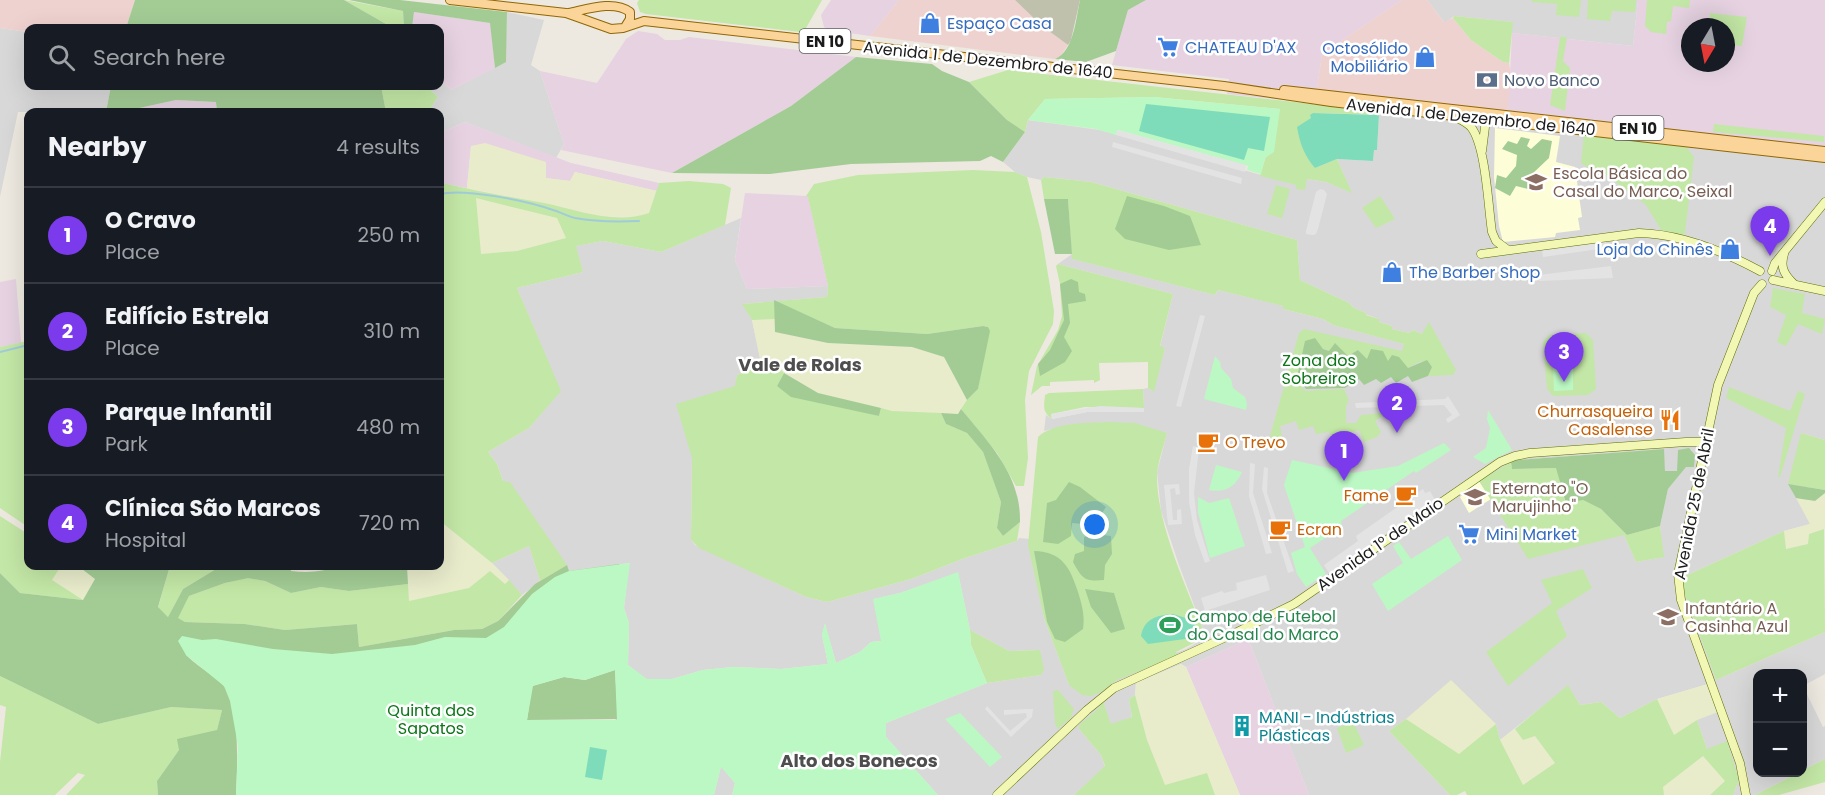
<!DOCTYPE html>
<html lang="en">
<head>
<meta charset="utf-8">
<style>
	body { margin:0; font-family:Poppins,sans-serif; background:#242831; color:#f1f3f6 }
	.controls { position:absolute; right:18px; bottom:18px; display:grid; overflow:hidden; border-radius:12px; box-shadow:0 6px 24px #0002 }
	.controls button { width:54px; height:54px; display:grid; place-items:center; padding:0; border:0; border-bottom:2px solid #363941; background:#171b24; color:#f1f3f6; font:30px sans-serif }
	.compass { position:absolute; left:1681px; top:18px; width:54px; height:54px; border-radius:50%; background:#171b24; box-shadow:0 6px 24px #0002; rotate:190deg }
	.you { position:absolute; left:1095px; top:525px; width:21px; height:21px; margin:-15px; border:4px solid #fff; border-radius:50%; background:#1a73e8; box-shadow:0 0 0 9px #1a73e833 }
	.badge { display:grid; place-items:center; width:39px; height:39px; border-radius:50%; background:#7c3aed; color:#fff; font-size:20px; font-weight:700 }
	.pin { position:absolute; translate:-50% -50px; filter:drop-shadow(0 2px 3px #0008) }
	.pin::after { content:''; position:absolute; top:32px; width:21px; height:18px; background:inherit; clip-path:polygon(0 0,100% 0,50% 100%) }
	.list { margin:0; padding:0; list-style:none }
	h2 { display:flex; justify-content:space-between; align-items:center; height:78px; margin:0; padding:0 24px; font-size:26px }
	h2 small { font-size:20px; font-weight:400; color:#9ea1a6 }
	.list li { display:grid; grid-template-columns:39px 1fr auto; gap:18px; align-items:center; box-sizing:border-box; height:96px; padding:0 24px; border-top:2px solid #363941 }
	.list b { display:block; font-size:22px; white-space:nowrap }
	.list p { margin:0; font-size:20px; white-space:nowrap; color:#9ea1a6 }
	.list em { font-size:20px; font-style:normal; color:#9ea1a6 }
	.icon { flex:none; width:33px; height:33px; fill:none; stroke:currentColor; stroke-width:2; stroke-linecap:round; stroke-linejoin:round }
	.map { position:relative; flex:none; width:1825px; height:795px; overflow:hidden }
	.search { position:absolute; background:#171b24; box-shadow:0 6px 24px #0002; left:24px; top:24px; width:420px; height:66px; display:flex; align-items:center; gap:15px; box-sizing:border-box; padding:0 21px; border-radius:12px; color:#9ea1a6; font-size:22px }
	.panel { position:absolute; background:#171b24; box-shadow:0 6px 24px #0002; left:24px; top:108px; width:420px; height:462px; border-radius:12px }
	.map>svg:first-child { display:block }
</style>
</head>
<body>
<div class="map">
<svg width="1825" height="795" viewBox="0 0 1825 795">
	<rect width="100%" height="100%" fill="#ede9e0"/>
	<!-- residential -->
	<path fill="#d9d8d8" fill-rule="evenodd" d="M1427 0H1638L1633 46 1512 33V22L1454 16 1445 23Z
		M507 12 544 20 531 65 540 71 564 144 556 158 465 122 440 133V112H428L438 97 426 86H440V80L451 90 505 62Z
		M0 28 28 32V86H111L106 112H18L0 197Z
		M1312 103 1825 154V440L1801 433 1810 524 1784 531 1683 577 1682 587 1716 680 1825 632V674L1803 686 1823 727 1825 726V759L1803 770 1802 674H1758V772L1798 773 1755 795H1733L1739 780 1707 749 1697 720 1708 684 1657 699 1620 718 1601 702 1580 705 1568 686 1500 740 1496 724 1406 719 1389 731 1450 795H1309L1249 641H1244L1186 667 1181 664 1136 683 1135 695 1129 699 1132 717 1111 725 1103 702 1101 707 1080 725 1079 729 1101 755 1105 767 1074 795H938L886 737V723L987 683 1041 675 1040 650 1009 651 970 630 958 573 900 593 874 599 882 641 871 642 860 652 836 663 825 624 822 635 828 664 781 669 733 667 703 670 672 679 647 680 628 665 629 623 624 608 629 563 569 571 503 481 497 464 488 452 529 428 560 391 517 288 583 272 575 246 603 241 661 252 741 218 735 260 747 289 828 286 827 297 743 304 752 320 761 363 737 375 736 386 692 458 691 540 695 545 806 597 827 602 911 579 965 558 1017 541 1019 538 1029 539 1044 618 1069 685 1115 675 1186 649 1206 637 1179 565 1161 511 1157 472 1167 433 1073 424 1044 431 1046 415 1052 419 1087 412H1144L1143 389 1148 388 1153 391 1165 348 1160 347 1173 294 1058 264 1072 254 1073 259 1215 295 1218 290 1284 306 1283 309 1323 319 1333 325 1405 344 1422 334 1413 330 1409 333 1392 329V326L1379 322V319L1365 314 1366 313 1354 308 1349 303 1300 280 1297 240 1091 182 1044 177 1041 180 1027 177 1015 172 1003 162 1025 132 1028 120 1100 130 1297 185 1296 188 1307 179 1326 182 1351 192 1337 159 1373 161 1374 150 1377 149 1379 115H1391ZM1663 449 1665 471H1677L1695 455 1668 489 1660 526 1663 557 1636 562 1624 535 1479 481 1517 460Z
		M529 546 540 581 522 595 492 563Z
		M721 766 735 783 732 795H714Z"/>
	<!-- commercial -->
	<path fill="#eed2cf" d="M0 0H135L126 28H28V32L0 28Z
		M899 0H1015L1042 26 1068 45 1060 57 1055 59 870 36Z
		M1402 0H1427L1444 22 1453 18 1471 40 1503 62 1509 63 1511 75 1508 117 1316 95 1322 54Z"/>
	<!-- industrial -->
	<path fill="#e6d2e1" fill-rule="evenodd" d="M831 0H899L870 36 828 30 824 27 821 15Z
		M1146 0H1402L1322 54 1316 95 1312 103 1227 94 1229 79 1112 65 1128 10Z
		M1638 0H1825V154L1508 117 1512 33 1633 46ZM1690 27H1726V63H1690Z
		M414 12 491 23 495 68 451 90 440 80V28H412Z
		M638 31 657 34 665 40H680L689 37 856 57 791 106 672 173 561 150 564 144 540 71 597 83 626 39Z
		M176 100 216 102 217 112H121Z
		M465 122 571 163 659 183 657 191 575 172 570 181 545 178 471 146 467 188 442 183 440 174V133Z
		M745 193 808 196 828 286 747 289 735 260Z
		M16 279 21 343 0 347V282Z
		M1244 641H1249L1309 795H1240L1186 667Z"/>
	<!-- education -->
	<path fill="#fdfed8" d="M1495 128 1560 136 1556 162 1575 167 1582 217 1578 218 1580 230 1556 233 1555 237 1503 242 1499 226 1494 177Z
		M1479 481 1491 499 1469 513 1460 497Z"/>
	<!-- construction -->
	<path fill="#c0c1ac" d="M1015 0H1080L1071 40 1068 45 1042 26Z"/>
	<!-- farmland -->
	<path fill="#e8eccb" d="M485 143 546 162V178L570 181 575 172 657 191 649 213 638 217 597 216 567 208 467 188 471 146Z
		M475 197 557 218 567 238 517 251 481 254Z
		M775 319V332L828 343 912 347 944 357 967 400 958 414 941 413 891 411 818 393 784 373 768 358 761 363 752 320Z
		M1825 493V529L1809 534 1808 544 1785 549 1784 531 1810 524 1796 498 1815 501Z
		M440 521 492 563 509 580 505 584 490 571 469 588 409 601 407 567 376 568 375 566H440Z
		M61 566H78L95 579 83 600 52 580Z
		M1181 664 1186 667 1240 795H1215L1207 773 1165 785 1147 740 1135 695 1136 683Z
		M1451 680 1496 724 1459 755 1406 719Z
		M1708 684 1718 712 1697 720 1674 736 1657 699Z
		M1515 729 1523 740 1535 736 1555 763 1522 785 1500 740Z
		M1703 756 1726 781 1710 795H1664L1663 787Z"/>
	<!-- grass -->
	<path fill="#c3e7a6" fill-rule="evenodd" d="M344 0 403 11 404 28H393Z
		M639 0H822L806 28 800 32 646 14 640 12 637 3Z
		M1532 0H1581L1579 17 1556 15 1557 4 1532 2Z
		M1588 0H1636L1635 12 1612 11 1610 21 1587 19Z
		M1647 0H1690L1689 8 1673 6 1671 21 1667 22 1666 34 1651 32 1645 26Z
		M1710 13 1747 17 1742 46 1726 45V27H1709Z
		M1454 16 1513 22 1509 63 1503 62 1471 40 1453 18Z
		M1560 37H1567L1563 61 1570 68 1565 111 1550 105Z
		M1008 70 1392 113V115L1313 113 1311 118 1315 168 1337 159 1352 193 1326 182 1307 179 1305 190 1296 189V185L1260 176 1280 109 1154 97 1045 99 1028 120 1025 132 1007 120 969 82Z
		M381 86H426L438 97 428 112H386Z
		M1714 124 1824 136V142L1713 132Z
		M1584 134 1685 145 1694 157 1685 233 1683 235 1661 230 1646 205 1605 174 1594 172 1581 163Z
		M973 170 1015 172 1027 177 1041 232 1054 311 1053 324 1029 371 1025 400 1028 458 1024 486H1016L997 453 961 409 967 400 978 389 988 327 983 326 927 334 835 328 775 301V319L752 320 742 304 827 297 828 286 808 197 806 196 814 184 858 175Z
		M440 174 443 183C476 191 510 197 544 203 578 210 615 225 649 213L659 183 689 181 723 184 731 188 725 225 661 252 603 241 576 246 583 272 517 288 561 391 529 428 488 452 497 464 503 481 510 482 567 565 540 581 529 546 492 563 440 521ZM476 198 557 218 566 238 517 251 481 254Z
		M1044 177 1091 182 1297 240 1300 280 1349 303 1354 308 1366 313V315L1379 319V322L1392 326V329L1409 333 1413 330 1422 334 1429 322 1456 370 1453 375 1428 376 1432 367 1421 361 1408 368 1388 362 1367 359 1358 350 1348 356 1335 344 1329 351 1306 341 1297 377 1293 375 1305 391 1344 389 1349 400 1346 406V423H1356L1361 415 1394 412 1396 416 1395 418 1384 415 1375 421 1381 432 1377 437 1364 442 1359 430 1333 438 1329 432 1316 434 1313 426 1299 430 1296 421 1280 426 1283 443 1276 444 1270 436 1299 333 1304 329 1402 351 1404 344 1333 325 1323 319 1283 309V306L1218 290 1215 295 1072 259 1068 199H1044L1041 180Z
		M1276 185 1290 189 1282 218 1267 214Z
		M1380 196 1395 219 1376 228 1362 208Z
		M1058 264 1173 294 1160 346 1165 348 1154 392 1148 388V362L1099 363 1100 380 1094 383V380L1050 382V386H1042L1031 395 1037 366 1058 330 1062 316 1060 284 1056 266Z
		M1773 288 1805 294 1802 313 1825 319 1822 334 1798 324 1786 346 1777 342 1786 315 1770 307Z
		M1586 333 1593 340 1596 389 1588 395 1553 396 1547 389 1543 342 1549 335Z
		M28 341V527L0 508V347Z
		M768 357 784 373 777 386 879 416 881 408 892 411 941 413 946 424 967 433 983 452 1001 502 997 528 1003 536 1020 522 1017 541 965 558 911 579 827 602 806 597 699 548 691 540 692 458 676 404 735 386 737 375 761 363Z
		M1729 387 1790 411 1798 391 1805 394 1780 477H1778L1786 428 1726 398Z
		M1143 389 1144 408 1085 407 1051 414 1052 419C1042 412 1044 406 1045 395L1049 393Z
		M1108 422 1135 423 1167 433C1164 446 1158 461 1157 474 1156 524 1188 590 1206 637L1176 652 1177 656 1117 680 1101 692 1091 696 1082 695 1069 685 1044 618 1028 545 1038 437C1054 422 1086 423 1108 422Z
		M1801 433 1825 440V490L1788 484Z
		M1511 462 1512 469 1556 468 1583 500 1601 509 1627 535 1660 526 1664 557 1636 562 1624 535 1528 559 1479 481Z
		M0 516 28 534V566H61L52 580 83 600 20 593 0 573Z
		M1824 529 1825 632 1716 680 1682 587 1683 577 1784 531 1786 549 1808 544 1809 534Z
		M170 566H221L183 589 168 617 158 608Z
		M1583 569 1592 588 1556 611 1567 636 1508 686 1486 652 1552 603 1541 580Z
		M490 571 505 584 509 580 522 595 498 621 482 629 454 630 359 647 357 624 285 630 245 624 185 622 177 618 189 596 225 583 248 577 265 581 291 593 321 587 349 591 408 584 409 601 469 588Z
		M970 630 1009 651 1040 650 1044 670 1041 675 987 683 971 645Z
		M0 676 98 724 171 707 222 710 217 730 179 750 157 781 158 795H66L85 775 78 773 55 795H0V762L6 707 0 705Z
		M1568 685 1580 705 1601 702 1620 718 1657 699 1674 735 1697 720 1707 749 1727 741 1739 780 1733 795H1710L1725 781 1703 756 1663 787 1664 795H1467L1465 791 1457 795H1450L1389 731 1406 719 1459 754 1496 724 1500 740 1523 785 1555 763 1535 736 1523 740 1515 729Z
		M1058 690 1074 709 1071 718 1058 729 1055 724 1053 691Z
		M1135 695 1147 740 1165 785 1207 773 1215 795H1074L1105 766 1101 755 1079 729V725L1100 707 1099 704 1103 701 1111 724 1132 717 1129 699Z
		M1353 722 1364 745 1346 753 1337 728Z
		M1825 759V782L1779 795H1755L1798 773 1802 772 1803 770Z"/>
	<!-- forest -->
	<path fill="#a3cc95" d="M135 0H344L393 28H126Z
		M349 0H400L507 12 506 62 495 68 490 23 414 12 412 28H404L403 11Z
		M1080 0H1146L1128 10 1116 51 1086 62 1055 59C1074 51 1076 18 1080 0Z
		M856 57 932 64 942 71 969 82 1007 120 1025 132 1003 162 991 156 980 161 851 164 770 174 672 173 791 106Z
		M111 86H381L386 112H217L216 102 176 100 121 112H106Z
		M1521 137 1530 139 1527 146 1531 149 1542 139 1552 141 1549 158 1530 176 1533 182 1528 189 1516 186 1510 196 1495 188 1497 175 1506 178 1516 166 1517 155 1502 149 1508 141 1517 144Z
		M1127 196 1164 206 1190 216 1201 245 1169 250 1125 239 1115 229Z
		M1044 199H1068L1072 254H1055Z
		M1071 279 1078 282 1079 292 1085 294 1086 301 1068 304 1070 323 1064 337 1072 351 1065 362 1040 376 1038 364 1050 350 1064 320 1060 284Z
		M774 300 835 328 927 334 983 326 988 327 990 331 978 389 967 400 944 357 912 347 828 343 775 332Z
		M1315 338 1323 349 1329 351 1335 343 1348 356 1358 350 1367 359 1371 349 1383 351 1388 361 1392 355 1399 357 1408 368 1427 360 1432 367 1428 376 1412 382 1408 376 1396 383 1391 377 1381 383 1376 379 1364 385 1359 379 1345 388 1306 389 1297 377 1305 341Z
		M784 373 818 393 881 408 879 416 791 397 777 386Z
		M961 409C989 443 1021 475 1020 522L1003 536 997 528 1001 502 983 452 967 433 946 424 941 413 958 414Z
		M1689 448 1695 455 1694 467H1686L1668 489 1660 526 1627 535 1601 509 1583 500 1566 503 1556 468 1512 469 1511 462 1517 460 1664 449 1665 471H1677L1678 450Z
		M1069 482 1080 487 1106 507 1094 525 1072 523 1071 536 1058 544 1043 542 1047 503 1056 500Z
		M1788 484 1825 490V493L1815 501 1796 498Z
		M1095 534 1111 536 1112 554 1105 565 1104 580C1084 582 1082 578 1073 562L1075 554 1084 551V537Z
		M1034 551C1063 552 1070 568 1078 592 1082 605 1085 615 1083 629L1065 642 1055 639 1047 622Z
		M619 564 622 567 609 613 424 656 186 655C197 666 212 674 223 685 241 704 237 770 236 795H158L157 781 179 750 177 739 217 730 222 710 171 707 98 724 0 676V573L20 593 83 600 95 579 78 566H170L158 607 168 617 183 589 221 566H290L291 571C308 573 323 572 338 566 347 562 365 566 375 566L376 568 407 566 408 584 349 591 321 587 291 593 265 581 248 578 225 583 189 596 178 618 185 622 245 624 285 630 357 624 359 647 454 630 482 629 498 621 535 584 567 565 569 571Z
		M1085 589 1114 593 1125 629 1111 633 1091 607Z
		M615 670 618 720 615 719 527 720 532 686 564 677 585 680Z"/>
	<!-- park -->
	<path fill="#bcf8c3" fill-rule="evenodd" d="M1154 97 1280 109 1274 152 1265 158 1261 174 1247 170 1248 166 1118 130 1116 135 1096 129 1028 120 1045 99Z
		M1215 356 1220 362 1221 368 1231 379 1233 388 1245 397 1247 404 1246 410 1204 399Z
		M1573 366V390L1554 391 1553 368Z
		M1488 410 1512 450 1485 464 1473 457 1486 448 1490 428 1487 419Z
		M1444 443 1451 450 1416 473 1414 471 1341 521 1342 527 1310 548 1326 574 1306 587 1297 574 1291 553 1305 547 1284 485 1292 460 1352 473 1398 466Z
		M1216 465 1242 472C1235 487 1226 493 1209 490Z
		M1198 497 1209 503 1229 498 1245 546 1210 558 1198 512Z
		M1448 536 1462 560 1388 611 1372 584 1403 563 1393 546 1399 542 1411 559Z
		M630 563 624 608 629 623 628 665 647 679H672L703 670 733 667 781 669 828 664 822 635 825 623 836 663 860 652 871 642 881 641 873 599 900 593 958 572 970 630 971 645 987 683 886 723V737L938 795H732L735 783 721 767 714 795H236L238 746 230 701 224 686 186 655 178 641 182 636 202 640 216 639 273 649 332 654 415 645 445 637 486 638 504 627 532 594 555 577 569 571ZM615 670 617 720H527L533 686 564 677 585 680Z
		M960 713 1002 757 990 767 945 719Z"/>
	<!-- pitch -->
	<path fill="#7edcbb" d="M1146 104 1270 117 1264 151 1248 148 1244 160 1139 131Z
		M1313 113 1379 115 1377 150H1374L1373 161 1337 159 1315 168C1304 155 1300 144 1297 127L1311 118 1310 115Z
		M1173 614 1189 619 1203 633 1200 640 1185 639 1148 644 1141 636C1144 619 1157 615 1173 614Z
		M590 747 607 750 602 780 585 777Z"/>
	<!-- parking -->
	<path fill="#e3e3e3" d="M1117 130 1246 165 1245 172 1116 135Z
		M1113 142 1242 178 1241 184 1112 147Z
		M1320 189 1324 190 1327 194 1318 229 1316 234 1313 235 1306 234V231L1316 192Z
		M1606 241V248L1543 257 1542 250Z
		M1611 266 1613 278 1539 281V275Z
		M1200 315 1205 316 1181 407 1176 406Z
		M1448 396 1460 415 1448 423 1446 419 1452 415 1444 405 1356 408 1355 403 1445 399Z
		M1100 406 1144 408V412H1087L1052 419 1051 414Z
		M1193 446 1199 448 1194 493 1197 520 1210 561 1205 563 1195 535 1189 502V469Z
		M1250 463 1255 464 1253 493 1272 553 1266 554 1249 496Z
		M1264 467 1268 468 1267 493 1294 571 1288 573 1262 489Z
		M1179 484 1180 494 1176 495 1175 488 1170 489 1173 520H1177V510L1181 509 1182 524 1168 525 1164 485Z
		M1423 489 1425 493 1430 491 1435 500 1329 573 1324 565 1358 541 1356 536Z
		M1266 575 1270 590 1205 611 1201 598 1222 591 1224 593 1237 590 1236 583Z
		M987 706 1010 731 1027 717 1026 713 1004 715V710L1033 709 1032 717 1011 737 985 709Z"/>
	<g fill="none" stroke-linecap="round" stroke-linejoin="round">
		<!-- stream -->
		<path stroke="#a1cbda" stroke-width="2" d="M440 194C464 188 528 201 553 210 560 212 567 216 575 218 596 222 617 222 639 221
			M0 352 28 345"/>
		<defs>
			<path id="secondary" d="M1455 117C1461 120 1466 122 1471 127 1486 146 1488 206 1492 232L1496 241 1508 250
				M1482 151 1486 119
				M1481 254 1639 233C1680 234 1723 251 1760 271
				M1784 254C1780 267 1784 274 1793 283
				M1772 271 1775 263 1825 202
				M1773 280 1825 291
				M997 795 1087 710 1114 688 1235 633 1294 604 1500 462 1515 456 1530 453 1686 442H1706
				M1746 795 1740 763 1681 600 1678 574 1718 385 1754 293 1762 284"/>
			<path id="primary" d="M450 0 566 13 611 29 623 28 644 21 1224 86 1331 102 1825 158
				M569 13C588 9 614 0 630 12V19L625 27
				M1284 90 1825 151"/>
		</defs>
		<!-- secondary casing -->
		<use href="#secondary" stroke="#5f6e06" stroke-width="9"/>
		<!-- primary casing -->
		<use href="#primary" stroke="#906702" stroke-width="10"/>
		<!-- secondary -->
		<use href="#secondary" stroke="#f2f8b3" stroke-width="8"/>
		<!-- primary -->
		<use href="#primary" stroke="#fad498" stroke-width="8"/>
	</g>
	<!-- icons -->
	<defs>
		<symbol id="shop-bare" viewBox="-9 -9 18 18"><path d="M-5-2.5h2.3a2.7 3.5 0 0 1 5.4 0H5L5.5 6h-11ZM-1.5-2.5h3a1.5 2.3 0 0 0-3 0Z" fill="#3f7fe0" stroke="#fff" stroke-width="2.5" paint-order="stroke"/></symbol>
		<symbol id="supermarket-bare" viewBox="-9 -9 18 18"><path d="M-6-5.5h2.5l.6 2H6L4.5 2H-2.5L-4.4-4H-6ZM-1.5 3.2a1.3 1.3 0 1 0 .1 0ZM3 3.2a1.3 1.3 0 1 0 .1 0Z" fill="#3f7fe0" stroke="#fff" stroke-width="2.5" paint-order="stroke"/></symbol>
		<symbol id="bank-bare" viewBox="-9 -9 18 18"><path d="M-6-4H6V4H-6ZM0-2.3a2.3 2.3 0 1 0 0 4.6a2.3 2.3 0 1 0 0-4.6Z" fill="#5c6f8a" stroke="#fff" stroke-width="2.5" paint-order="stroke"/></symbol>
		<symbol id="school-bare" viewBox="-9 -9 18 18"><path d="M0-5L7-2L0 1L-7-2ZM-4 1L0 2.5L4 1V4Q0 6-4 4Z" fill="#8d6e63" stroke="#fff" stroke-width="2.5" paint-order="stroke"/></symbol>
		<symbol id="restaurant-bare" viewBox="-9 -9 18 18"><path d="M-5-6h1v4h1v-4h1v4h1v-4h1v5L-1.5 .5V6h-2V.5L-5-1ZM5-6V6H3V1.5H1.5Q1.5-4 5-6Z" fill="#e8710a" stroke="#fff" stroke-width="2.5" paint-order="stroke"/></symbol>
		<symbol id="cafe-bare" viewBox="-9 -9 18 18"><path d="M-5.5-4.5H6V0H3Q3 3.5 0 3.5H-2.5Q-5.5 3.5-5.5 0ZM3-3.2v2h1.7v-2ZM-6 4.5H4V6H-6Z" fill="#e8710a" stroke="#fff" stroke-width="2.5" paint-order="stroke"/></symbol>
		<symbol id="stadium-bare" viewBox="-9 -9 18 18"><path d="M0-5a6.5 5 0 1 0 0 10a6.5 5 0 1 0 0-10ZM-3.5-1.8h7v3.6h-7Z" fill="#2e9e5b" stroke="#fff" stroke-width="2.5" paint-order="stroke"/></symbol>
		<symbol id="building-bare" viewBox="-9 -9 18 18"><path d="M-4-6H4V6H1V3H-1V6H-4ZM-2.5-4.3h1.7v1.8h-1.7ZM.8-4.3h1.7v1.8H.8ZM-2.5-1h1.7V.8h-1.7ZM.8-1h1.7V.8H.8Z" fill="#0f9aa8" stroke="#fff" stroke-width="2.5" paint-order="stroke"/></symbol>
	</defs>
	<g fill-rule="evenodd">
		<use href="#shop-bare" x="915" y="8" width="30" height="30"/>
		<use href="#supermarket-bare" x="1153" y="32" width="30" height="30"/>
		<use href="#shop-bare" x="1410" y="42" width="30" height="30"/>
		<use href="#bank-bare" x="1472" y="65" width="30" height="30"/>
		<use href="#school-bare" x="1521" y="167" width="30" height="30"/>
		<use href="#shop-bare" x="1715" y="234" width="30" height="30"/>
		<use href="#shop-bare" x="1377" y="257" width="30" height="30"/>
		<use href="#restaurant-bare" x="1655" y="405" width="30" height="30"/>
		<use href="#cafe-bare" x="1193" y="427" width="30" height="30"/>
		<use href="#cafe-bare" x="1391" y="480" width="30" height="30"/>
		<use href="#school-bare" x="1460" y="482" width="30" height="30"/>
		<use href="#cafe-bare" x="1265" y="514" width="30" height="30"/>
		<use href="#supermarket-bare" x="1454" y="519" width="30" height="30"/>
		<use href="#school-bare" x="1653" y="602" width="30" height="30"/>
		<use href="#stadium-bare" x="1155" y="610" width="30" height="30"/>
		<use href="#building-bare" x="1227" y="711" width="30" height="30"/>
	</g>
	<g text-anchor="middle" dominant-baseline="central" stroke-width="5" stroke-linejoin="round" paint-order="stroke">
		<!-- shield labels -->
		<g fill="#fff" stroke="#5f5f5f" stroke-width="1.5">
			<rect x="799.5" y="29" width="51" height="24" rx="4.5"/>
			<rect x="1612.5" y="116" width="51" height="24" rx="4.5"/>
		</g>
		<g font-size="15" font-weight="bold" fill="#1b1b1b">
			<text x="825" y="41">EN 10</text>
			<text x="1638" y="128">EN 10</text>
		</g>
		<!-- shop labels -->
		<g font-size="16" fill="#366cbe" stroke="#fff" text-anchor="start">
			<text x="947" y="23">Espaço Casa</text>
			<text x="1185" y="47">CHATEAU D'AX</text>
			<text x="1408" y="48" text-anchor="end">Octosólido<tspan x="1408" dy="18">Mobiliário</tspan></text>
			<text x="1713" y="249" text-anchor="end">Loja do Chinês</text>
			<text x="1409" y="272">The Barber Shop</text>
			<text x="1486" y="534">Mini Market</text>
		</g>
		<!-- street labels -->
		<g font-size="16" fill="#1b1b1b" stroke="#fff">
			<text transform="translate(988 60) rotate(6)">Avenida 1 de Dezembro de 1640</text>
			<text transform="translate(1471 117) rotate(6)">Avenida 1 de Dezembro de 1640</text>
			<text transform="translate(1694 504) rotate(-79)">Avenida 25 de Abril</text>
			<text transform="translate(1380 544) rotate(-35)">Avenida 1º de Maio</text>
		</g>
		<!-- service labels -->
		<g font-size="16" fill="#4e5e75" stroke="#fff" text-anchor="start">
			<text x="1504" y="80">Novo Banco</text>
		</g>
		<!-- education labels -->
		<g font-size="16" fill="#785e54" stroke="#fff" text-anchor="start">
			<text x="1553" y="173">Escola Básica do<tspan x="1553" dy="18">Casal do Marco, Seixal</tspan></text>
			<text x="1492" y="488">Externato "O<tspan x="1492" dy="18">Marujinho"</tspan></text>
			<text x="1685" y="608">Infantário A<tspan x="1685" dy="18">Casinha Azul</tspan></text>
		</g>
		<!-- park labels -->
		<g font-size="16" fill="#0c7619" stroke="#fff">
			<text x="1319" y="360">Zona dos<tspan x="1319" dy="18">Sobreiros</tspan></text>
			<text x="431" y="710">Quinta dos<tspan x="431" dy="18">Sapatos</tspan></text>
		</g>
		<!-- food labels -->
		<g font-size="16" fill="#c56008" stroke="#fff" text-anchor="end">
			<text x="1653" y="411">Churrasqueira<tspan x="1653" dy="18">Casalense</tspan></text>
			<text x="1225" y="442" text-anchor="start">O Trevo</text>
			<text x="1389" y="495">Fame</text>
			<text x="1297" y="529" text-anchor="start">Ecran</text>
		</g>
		<!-- leisure labels -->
		<g font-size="16" fill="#27864d" stroke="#fff" text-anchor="start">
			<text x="1187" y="616">Campo de Futebol<tspan x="1187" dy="18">do Casal do Marco</tspan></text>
		</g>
		<!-- culture labels -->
		<g font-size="16" fill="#0d838f" stroke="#fff" text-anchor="start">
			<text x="1259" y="717">MANI - Indústrias<tspan x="1259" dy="18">Plásticas</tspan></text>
		</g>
		<!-- neighbourhood labels -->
		<g font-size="18" font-weight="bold" fill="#4e4e4e" stroke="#fff">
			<text x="800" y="364">Vale de Rolas</text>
			<text x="859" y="760">Alto dos Bonecos</text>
		</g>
	</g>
</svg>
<div class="controls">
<button>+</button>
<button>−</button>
</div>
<svg class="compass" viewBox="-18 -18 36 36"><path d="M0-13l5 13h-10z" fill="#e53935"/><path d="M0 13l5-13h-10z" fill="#9ea1a6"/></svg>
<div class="you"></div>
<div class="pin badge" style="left:1344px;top:481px">1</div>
<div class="pin badge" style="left:1397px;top:433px">2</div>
<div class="pin badge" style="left:1564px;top:382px">3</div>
<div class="pin badge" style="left:1770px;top:256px">4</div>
<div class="search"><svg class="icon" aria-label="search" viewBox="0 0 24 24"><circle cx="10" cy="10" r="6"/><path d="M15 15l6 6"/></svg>Search here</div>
<section class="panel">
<h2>Nearby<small>4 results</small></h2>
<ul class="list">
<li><span class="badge">1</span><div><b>O Cravo</b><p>Place</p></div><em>250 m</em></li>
<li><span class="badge">2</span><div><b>Edifício Estrela</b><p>Place</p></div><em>310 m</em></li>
<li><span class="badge">3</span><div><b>Parque Infantil</b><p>Park</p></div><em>480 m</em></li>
<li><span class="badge">4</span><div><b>Clínica São Marcos</b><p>Hospital</p></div><em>720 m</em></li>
</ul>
</section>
</div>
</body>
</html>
